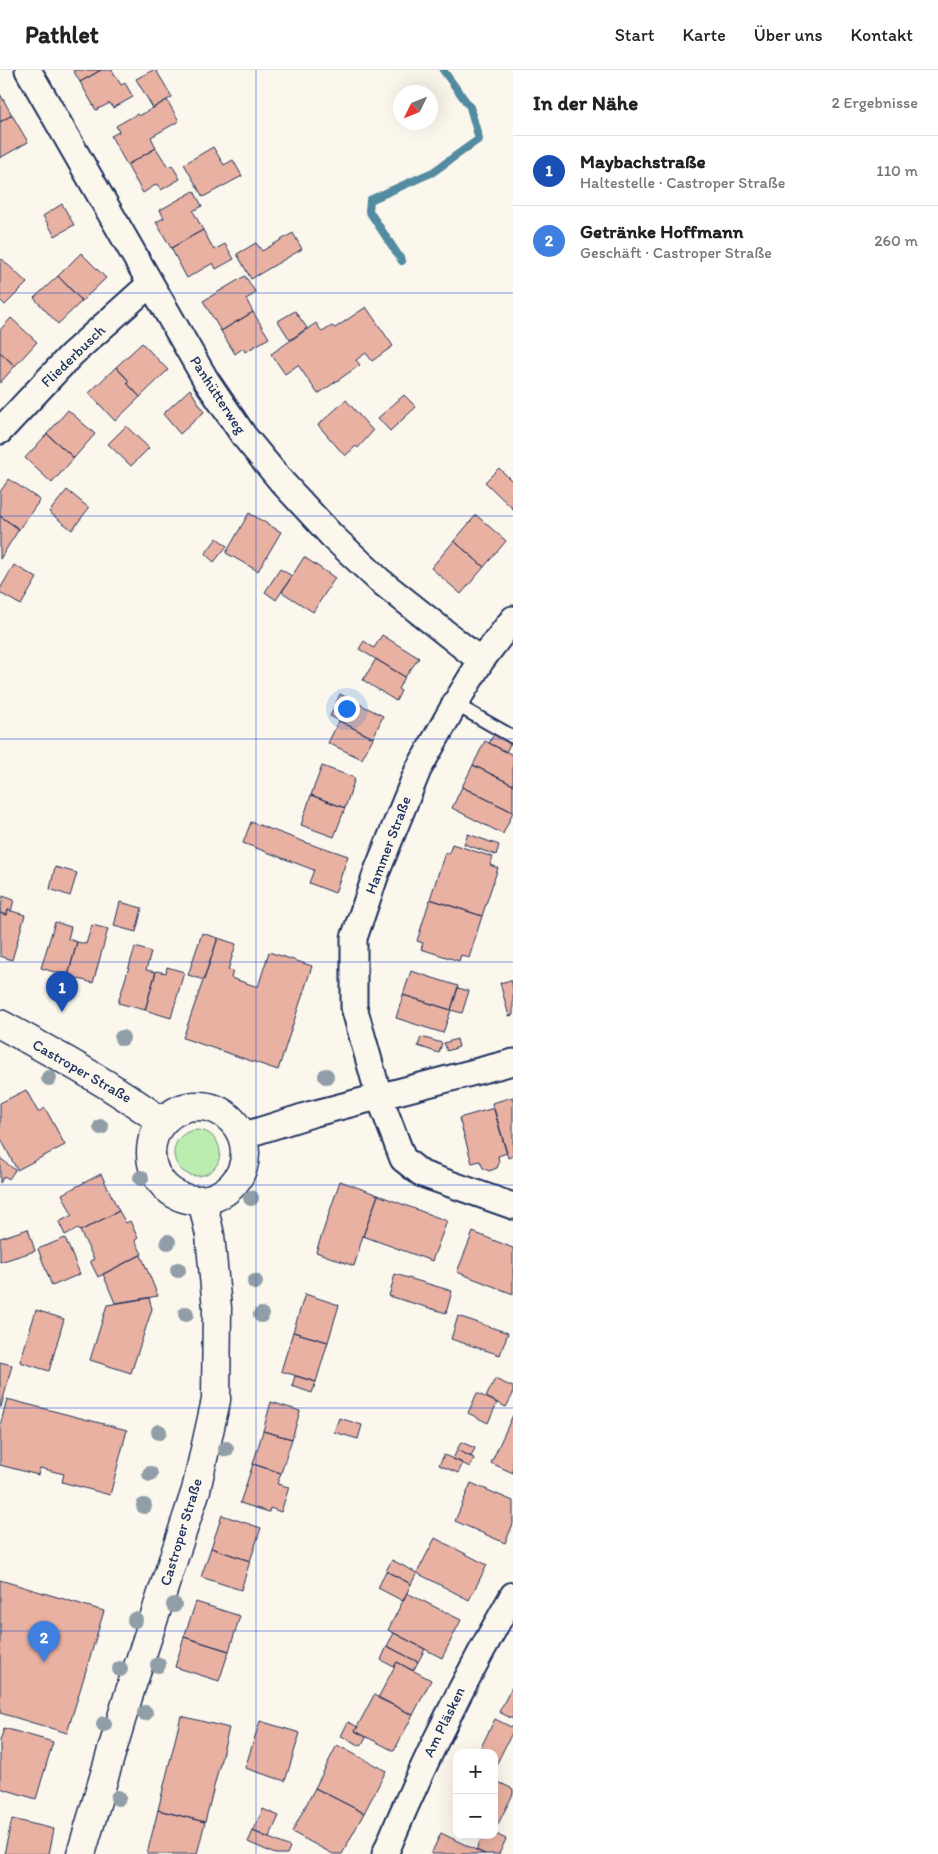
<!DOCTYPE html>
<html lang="de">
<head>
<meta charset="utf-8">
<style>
	body { margin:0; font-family:Itim,sans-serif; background:#f2f2f2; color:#222 }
	.controls { position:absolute; right:15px; bottom:15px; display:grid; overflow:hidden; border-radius:10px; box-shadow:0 5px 20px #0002 }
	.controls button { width:45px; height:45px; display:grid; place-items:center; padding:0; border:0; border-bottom:1px solid #e0e0e0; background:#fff; color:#222; font:25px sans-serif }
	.compass { position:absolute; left:393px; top:15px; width:45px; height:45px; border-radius:50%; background:#fff; box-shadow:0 5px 20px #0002; rotate:227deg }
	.you { position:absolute; left:346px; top:638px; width:18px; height:18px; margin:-12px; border:4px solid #fff; border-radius:50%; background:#1a73e8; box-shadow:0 0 0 8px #1a73e833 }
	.badge { display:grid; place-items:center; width:32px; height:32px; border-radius:50%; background:#b45309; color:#fff; font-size:16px; font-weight:700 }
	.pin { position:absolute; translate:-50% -41px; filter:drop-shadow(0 1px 2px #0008) }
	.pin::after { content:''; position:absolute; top:26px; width:18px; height:15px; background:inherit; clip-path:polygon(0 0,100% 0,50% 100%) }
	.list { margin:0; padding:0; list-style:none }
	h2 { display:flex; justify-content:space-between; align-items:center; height:65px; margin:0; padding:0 20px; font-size:21px }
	h2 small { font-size:16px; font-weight:400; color:#767676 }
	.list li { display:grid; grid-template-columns:32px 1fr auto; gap:15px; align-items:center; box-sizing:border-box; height:70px; padding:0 20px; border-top:1px solid #e0e0e0 }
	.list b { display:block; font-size:19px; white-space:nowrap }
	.list p { margin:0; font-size:16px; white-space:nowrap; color:#767676 }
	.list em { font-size:16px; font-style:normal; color:#767676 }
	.map { position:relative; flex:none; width:513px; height:1784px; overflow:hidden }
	header { display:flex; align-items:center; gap:30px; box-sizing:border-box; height:70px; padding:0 25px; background:#fff; border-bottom:1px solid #e0e0e0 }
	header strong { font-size:24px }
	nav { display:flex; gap:28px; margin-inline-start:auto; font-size:18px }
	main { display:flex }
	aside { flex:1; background:#fff }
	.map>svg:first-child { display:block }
</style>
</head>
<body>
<header>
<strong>Pathlet</strong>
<nav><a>Start</a><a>Karte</a><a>Über uns</a><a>Kontakt</a></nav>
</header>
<main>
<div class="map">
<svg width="513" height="1784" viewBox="0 0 513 1784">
	<rect width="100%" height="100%" fill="#fbf7ec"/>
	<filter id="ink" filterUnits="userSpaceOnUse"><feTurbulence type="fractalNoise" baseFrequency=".02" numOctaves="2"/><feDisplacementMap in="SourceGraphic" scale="10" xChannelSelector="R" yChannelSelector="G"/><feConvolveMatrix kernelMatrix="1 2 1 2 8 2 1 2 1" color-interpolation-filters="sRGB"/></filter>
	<g filter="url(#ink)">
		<!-- green -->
		<path fill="#bbedae" stroke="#6b8e86" d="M174 1083a23 23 0 1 1 46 0a23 23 0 1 1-46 0Z"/>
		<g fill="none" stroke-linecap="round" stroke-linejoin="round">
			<!-- stream -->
			<path stroke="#528ba1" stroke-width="8" d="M402 191 369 141 370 130 433 102 479 69 470 37 443 0"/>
		</g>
		<!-- building -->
		<path fill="#e9b1a1" stroke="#1b2f5e" d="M73 0H101L80 12Z
			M101 0H112L121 15 125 13 133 27 113 38 110 33 96 40 80 12Z
			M153 0H156L172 27 153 38 136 9Z
			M0 24 12 45 0 52Z
			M167 30 179 51 151 67 156 78 127 95 111 66 119 62 116 56 137 44 139 46Z
			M12 45 28 72 0 88V52Z
			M213 77 224 95 233 90 242 106 203 127 184 94Z
			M156 78 168 97 172 95 180 109 161 120 157 114 143 123 127 95Z
			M194 121 202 136 193 141 203 160 171 178 156 152 164 148 160 140Z
			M62 134 74 155 55 166 43 146Z
			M203 160 214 180 225 174 234 189 216 199 213 193 187 208 171 178Z
			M293 163 302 179 251 209 237 184 256 173 262 181Z
			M81 183 106 208 82 231 58 206Z
			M2 189 27 213 5 235 0 230V191Z
			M58 206 82 231 58 254 34 228Z
			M245 206 256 223 246 229 253 242 221 261 203 231Z
			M366 237 393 276 372 291 366 283 356 290 360 295 318 324 298 295 285 304 271 284 316 253 322 262 332 256 335 258Z
			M295 241 307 258 290 270 278 251Z
			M253 242 269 268 245 282 243 278 235 284 221 261Z
			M11 248 37 272 15 296 0 282V260Z
			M142 273 168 300 140 327 127 313 129 311 116 297Z
			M0 282 15 296 0 313Z
			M116 297 129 311 127 313 140 327 115 351 89 323Z
			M190 319 204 342 180 364 163 344Z
			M404 325 416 337 390 361 378 348Z
			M346 330 373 361 358 378 356 376 345 386 318 355Z
			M68 340 95 364 74 388 47 364Z
			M126 356 149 378 131 396 108 374Z
			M47 364 74 388 52 413 25 388Z
			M499 398 511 410 513 408V439L485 412Z
			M9 409 40 430 19 459 0 446V422Z
			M67 420 89 438 72 460 49 442Z
			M249 443 281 462 258 501 226 483Z
			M476 445 506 471 484 497 454 471Z
			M0 446 19 459 0 489Z
			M217 468 227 476 214 492 205 484Z
			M454 471 484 497 461 524 431 498Z
			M304 487 335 508 313 542 282 522Z
			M14 495 37 508 21 535 0 523V519Z
			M280 499 292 506 276 530 265 522Z
			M382 565 419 588 405 607 359 579 364 571 374 578Z
			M376 589 405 607 398 619 401 621 396 631 363 610Z
			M340 624 383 646 373 668 330 646Z
			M339 651 373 668 362 689 328 673Z
			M494 664 511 672 506 682 489 673Z
			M485 671 513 685V715L473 695Z
			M473 695 513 715V742L462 717Z
			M322 696 355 708 345 738 311 725Z
			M462 717 513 742 503 764 452 738Z
			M311 725 345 738 334 767 301 755Z
			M251 752 321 778 322 777 348 786 335 823 309 813 314 800 243 773Z
			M468 764 499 775 496 785 464 774Z
			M452 774 493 787 490 795 498 798 482 846 430 829 445 783 449 784Z
			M55 797 77 803 70 826 50 819Z
			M3 826 14 830 11 841 8 840 7 845 0 843Z
			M430 829 482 846 469 888 461 885 459 891 421 879 423 873 417 871Z
			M120 832 142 838 136 862 114 856Z
			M8 840 25 845 12 890 0 886V843L7 845Z
			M55 852 71 857 68 869 77 872 68 906 41 898Z
			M92 855 108 859 93 913 68 906 77 872 86 874Z
			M202 863 218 868 204 910 188 905Z
			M218 868 236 874 228 900 233 901 231 908 258 917 269 882 312 896 278 1000 183 968Z
			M135 877 151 882 146 900 156 902 145 940 118 933Z
			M167 897 184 902 171 948 145 940 156 901 166 903Z
			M411 901 458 916 451 940 403 925Z
			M511 910 513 919V945L509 946 500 913Z
			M458 918 469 921 462 943 451 940Z
			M403 925 451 940 443 963 396 948Z
			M421 967 442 973 439 983 418 976Z
			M457 969 459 977 447 981 444 973Z
			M26 1020 38 1042 45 1038 65 1075 17 1100 0 1067V1033Z
			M513 1027V1086L508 1088 492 1033Z
			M494 1038 507 1083 498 1086 499 1093 497 1098 489 1101 483 1098 480 1091 472 1093 459 1048Z
			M0 1088 15 1100 9 1109 4 1106 0 1113Z
			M101 1104 119 1141 80 1161 78 1158 65 1165 59 1152 72 1145 62 1124Z
			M340 1111 378 1125 363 1166 354 1196 316 1182Z
			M378 1125 447 1151 432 1191 363 1166Z
			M119 1141 126 1153 130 1151 138 1168 135 1170 142 1184 98 1207 90 1191 94 1189 80 1161Z
			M28 1159 35 1181 0 1192V1168Z
			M473 1162 513 1178V1224L457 1202Z
			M65 1168 80 1204 52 1216 38 1179Z
			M141 1185 158 1226 115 1233 103 1204Z
			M395 1204 452 1221 446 1243 389 1226Z
			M305 1224 339 1235 328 1272 293 1262Z
			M149 1228 152 1239 131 1303 90 1290 107 1235Z
			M36 1240 64 1249 49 1301 20 1292Z
			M458 1246 508 1263 500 1285 451 1269Z
			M293 1262 328 1272 316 1312 281 1301Z
			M0 1292 12 1295 1 1337H0Z
			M295 1306 316 1312 312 1323 292 1316Z
			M495 1309 513 1317V1324L506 1337 486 1327Z
			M477 1323 497 1333 488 1353 468 1343Z
			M7 1329 127 1360 110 1425 62 1412 64 1404 40 1398 38 1405 0 1395V1356Z
			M271 1332 300 1341 292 1369 263 1361Z
			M513 1345V1403L491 1393Z
			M339 1348 362 1355 358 1369 334 1362Z
			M263 1361 292 1369 281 1403 253 1394Z
			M461 1372 475 1378 471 1387 457 1380Z
			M457 1380 474 1388 470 1397 453 1389Z
			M444 1385 463 1393 458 1403 439 1395Z
			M253 1394 281 1403 277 1414 289 1417 281 1442 270 1438 269 1442 240 1433Z
			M471 1413 513 1431V1454L505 1473 455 1451Z
			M222 1445 261 1458 250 1491 211 1478Z
			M435 1468 487 1495 469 1530 417 1503Z
			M211 1478 250 1491 241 1520 201 1507Z
			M392 1490 417 1503 411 1514 386 1501Z
			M386 1501 411 1514 403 1531 378 1518Z
			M0 1510 104 1541 67 1663 0 1643Z
			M407 1523 461 1550 442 1588 388 1560Z
			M196 1532 240 1546 229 1581 184 1567Z
			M394 1563 425 1579 418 1592 387 1576Z
			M184 1567 229 1581 219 1611 175 1597Z
			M387 1576 418 1592 413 1601 397 1592 394 1597 381 1590Z
			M397 1592 431 1610 413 1645 378 1628Z
			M513 1615V1649L499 1642Z
			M374 1625 413 1645 394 1681 355 1661Z
			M181 1646 229 1658 205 1752 158 1740Z
			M495 1649 513 1658V1661L495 1697 494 1683H478Z
			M260 1651 300 1663 285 1711 245 1698Z
			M348 1652 358 1657 355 1661 366 1667 361 1676 341 1666Z
			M4 1658 53 1672 36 1729 0 1718V1671Z
			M337 1675 386 1701 364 1743 315 1718Z
			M494 1710 513 1719V1724L494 1762Z
			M315 1718 364 1743 342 1784H333L292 1762Z
			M263 1739 279 1746 269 1768 253 1761Z
			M158 1740 205 1752 197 1784H147Z
			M12 1749 54 1759 49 1784H4Z
			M253 1761 290 1777 287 1784H275L248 1772Z
			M441 1763 476 1780 485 1784H431Z
			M494 1763 506 1769 499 1784H485L476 1780 483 1765H494Z"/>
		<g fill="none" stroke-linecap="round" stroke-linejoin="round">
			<defs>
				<path id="service" d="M455 634 513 667"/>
				<path id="minor" d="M28 0 206 310 244 366 282 412 332 466 379 510 481 591
					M0 361 71 285 150 214
					M513 549 481 591 455 634 418 700 377 801 354 868V937L379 1026 403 1089 422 1104 513 1136
					M242 1066 312 1044 513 992
					M385 1784C422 1695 464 1609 513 1525"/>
				<path id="secondary" d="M0 954C55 984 111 1014 162 1052
					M151 1083a47 47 0 1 1 94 0a47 47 0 1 1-94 0Z
					M81 1784 128 1627 196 1420 216 1330 217 1238 210 1165 202 1130"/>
			</defs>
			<!-- service casing -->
			<use href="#service" stroke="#1b2f5e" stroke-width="16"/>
			<!-- minor casing -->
			<use href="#minor" stroke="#1b2f5e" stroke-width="29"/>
			<!-- secondary casing -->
			<use href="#secondary" stroke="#1b2f5e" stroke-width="31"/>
			<!-- service -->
			<use href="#service" stroke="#fbf7ec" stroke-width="12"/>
			<!-- minor -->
			<use href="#minor" stroke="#fbf7ec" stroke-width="25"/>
			<!-- secondary -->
			<use href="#secondary" stroke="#fbf7ec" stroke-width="28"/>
		</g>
		<!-- trees -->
		<g fill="#919ea7">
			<circle cx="122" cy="968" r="8"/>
			<circle cx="326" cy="1006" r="8"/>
			<circle cx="49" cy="1008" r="8"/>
			<circle cx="101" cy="1057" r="8"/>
			<circle cx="141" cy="1108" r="8"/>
			<circle cx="251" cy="1128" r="8"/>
			<circle cx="168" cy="1172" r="8"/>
			<circle cx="178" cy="1200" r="8"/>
			<circle cx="255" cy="1212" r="8"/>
			<circle cx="186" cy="1244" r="8"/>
			<circle cx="261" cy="1245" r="8"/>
			<circle cx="159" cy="1362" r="8"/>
			<circle cx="226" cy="1379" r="8"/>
			<circle cx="150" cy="1404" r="8"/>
			<circle cx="144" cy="1436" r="8"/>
			<circle cx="174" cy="1535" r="8"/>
			<circle cx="135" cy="1550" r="8"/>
			<circle cx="158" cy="1595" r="8"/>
			<circle cx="120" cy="1599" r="8"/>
			<circle cx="145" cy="1643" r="8"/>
			<circle cx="104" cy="1654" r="8"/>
			<circle cx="118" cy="1728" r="8"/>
		</g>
	</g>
	<!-- grid -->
	<path fill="none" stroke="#1d4ed8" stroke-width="1" stroke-opacity="0.55" d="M256 0V1784M0 223H513M0 446H513M0 669H513M0 892H513M0 1115H513M0 1338H513M0 1561H513"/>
	<g text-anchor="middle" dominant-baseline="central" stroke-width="4" stroke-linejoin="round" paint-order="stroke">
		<!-- street labels -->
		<g font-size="15" fill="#1b2f5e" stroke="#fbf7ec">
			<text transform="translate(73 286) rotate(-44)">Fliederbusch</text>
			<text transform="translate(218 325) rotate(57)">Panhütterweg</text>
			<text transform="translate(388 775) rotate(-69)">Hammer Straße</text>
			<text transform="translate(82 1001) rotate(30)">Castroper Straße</text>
			<text transform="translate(181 1462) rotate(-73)">Castroper Straße</text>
			<text transform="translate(444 1652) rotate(-64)">Am Pläsken</text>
		</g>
	</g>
</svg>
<div class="controls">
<button>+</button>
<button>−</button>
</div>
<svg class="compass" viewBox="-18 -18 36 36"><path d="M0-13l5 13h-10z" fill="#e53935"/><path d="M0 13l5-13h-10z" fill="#767676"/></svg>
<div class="you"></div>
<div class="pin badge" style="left:62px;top:942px;background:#1a4fb4">1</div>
<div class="pin badge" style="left:44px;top:1592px;background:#3f7fe0">2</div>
</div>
<aside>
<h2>In der Nähe<small>2 Ergebnisse</small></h2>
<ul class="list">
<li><span class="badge" style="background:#1a4fb4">1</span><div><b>Maybachstraße</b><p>Haltestelle · Castroper Straße</p></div><em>110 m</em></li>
<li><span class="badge" style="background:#3f7fe0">2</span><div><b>Getränke Hoffmann</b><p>Geschäft · Castroper Straße</p></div><em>260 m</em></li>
</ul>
</aside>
</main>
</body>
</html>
